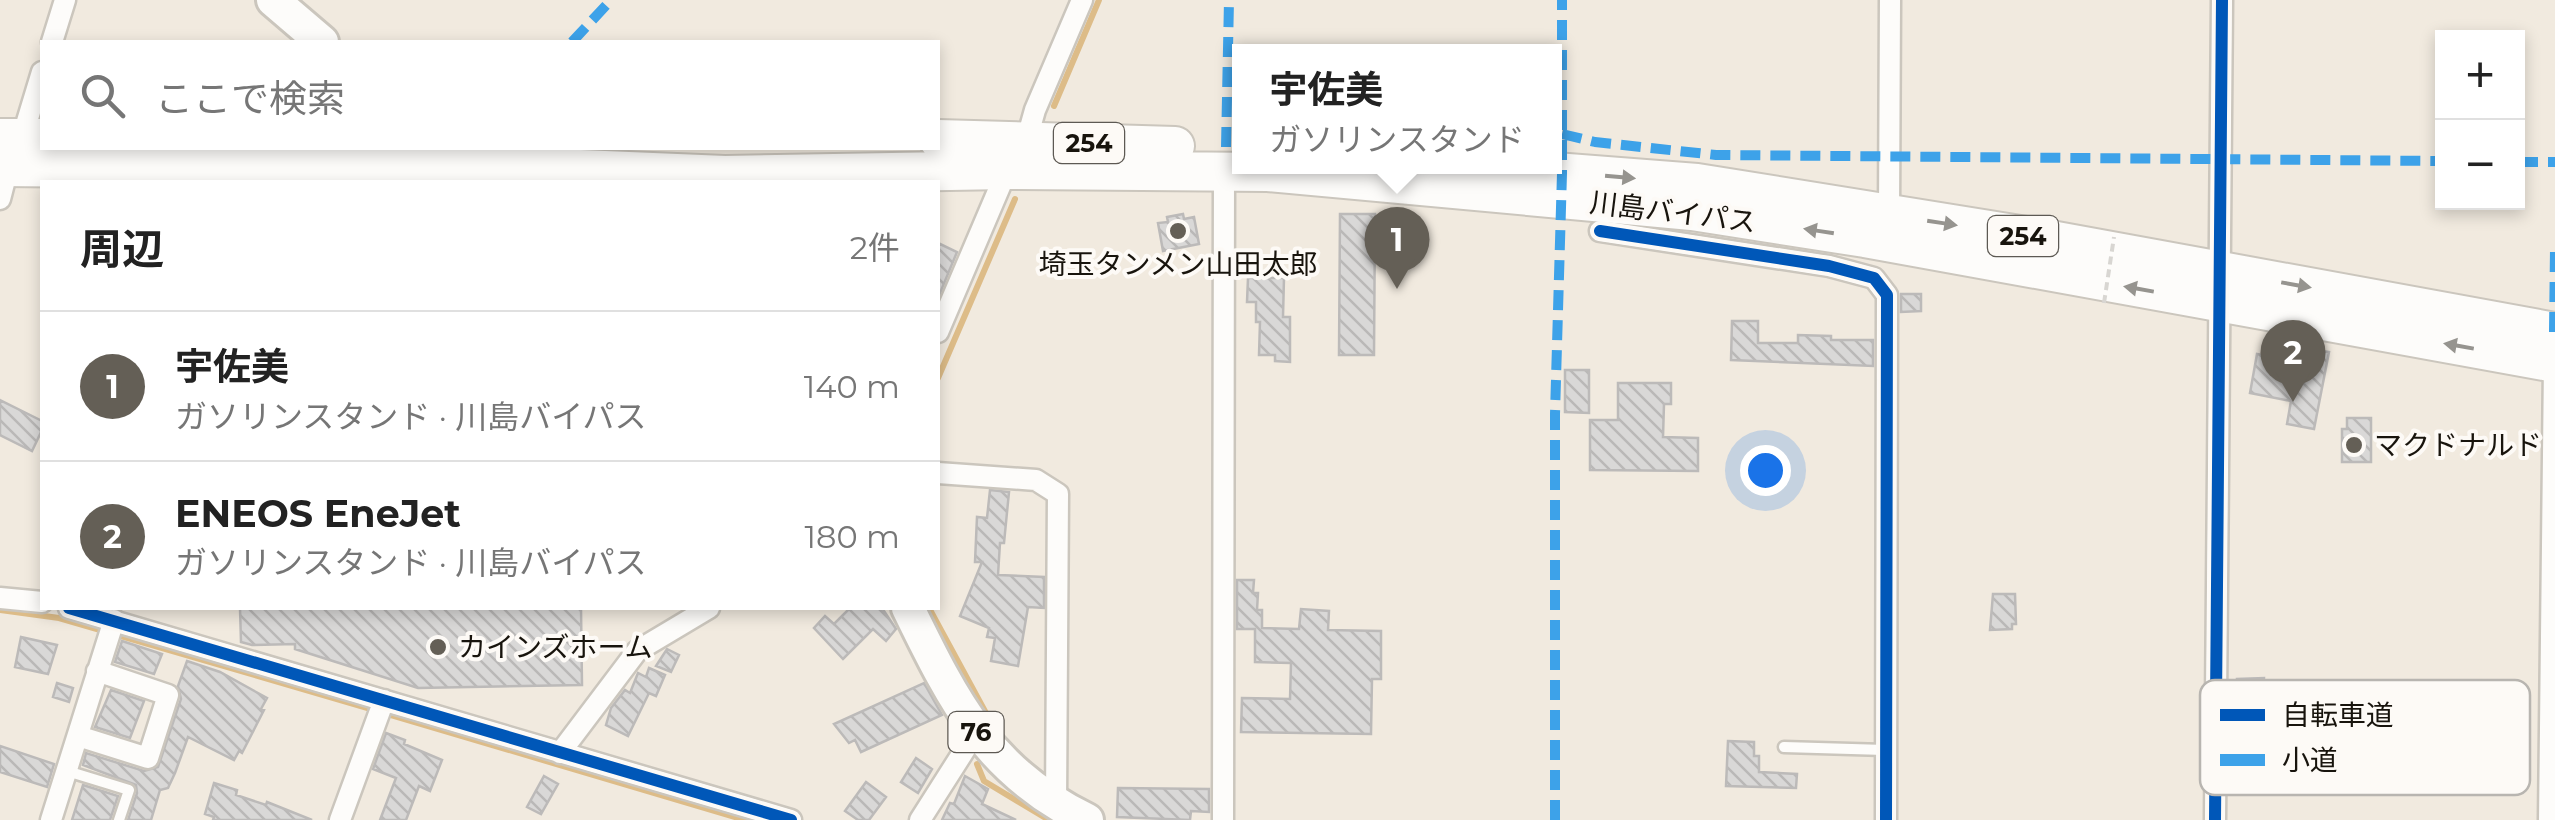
<!DOCTYPE html>
<html lang="ja">
<head>
<meta charset="utf-8">
<style>
	body { margin:0; font-family:Montserrat,"Noto Sans JP",sans-serif; background:#f2f2f2; color:#222 }
	.controls { position:absolute; right:30px; top:30px; display:grid; overflow:hidden; border-radius:0px; box-shadow:0 5px 15px #0003 }
	.controls button { width:90px; height:90px; display:grid; place-items:center; padding:0; border:0; border-bottom:2px solid #e0e0e0; background:#fff; color:#222; font:50px sans-serif }
	.you { position:absolute; left:1765px; top:470px; width:35px; height:35px; margin:-25px; border:8px solid #fff; border-radius:50%; background:#1a73e8; box-shadow:0 0 0 15px #1a73e833 }
	.badge { display:grid; place-items:center; width:65px; height:65px; border-radius:50%; background:#645f56; color:#fff; font-size:32px; font-weight:700 }
	.pin { position:absolute; translate:-50% -82px; filter:drop-shadow(0 2px 5px #0008) }
	.pin::after { content:''; position:absolute; top:52px; width:35px; height:30px; background:inherit; clip-path:polygon(0 0,100% 0,50% 100%) }
	.popup { position:absolute; left:1232px; top:44px; width:330px; height:130px; box-sizing:border-box; display:grid; place-content:center; border-radius:0px; background:#fff; filter:drop-shadow(0 2px 8px #0005); font-size:32px; white-space:nowrap; color:#767676 }
	.popup b { font-size:38px; color:#222 }
	.popup::after { content:''; position:absolute; left:50%; top:100%; margin-left:-20px; border:20px solid transparent; border-top-color:#fff }
	.list { margin:0; padding:0; list-style:none }
	h2 { display:flex; justify-content:space-between; align-items:center; height:130px; margin:0; padding:0 40px; font-size:42px }
	h2 small { font-size:32px; font-weight:400; color:#767676 }
	.list li { display:grid; grid-template-columns:65px 1fr auto; gap:30px; align-items:center; box-sizing:border-box; height:150px; padding:0 40px; border-top:2px solid #e0e0e0 }
	.list b { display:block; font-size:38px; white-space:nowrap }
	.list p { margin:0; font-size:32px; white-space:nowrap; color:#767676 }
	.list em { font-size:32px; font-style:normal; color:#767676 }
	.icon { flex:none; width:55px; height:55px; fill:none; stroke:currentColor; stroke-width:2; stroke-linecap:round; stroke-linejoin:round }
	.map { position:relative; flex:none; width:2555px; height:820px; overflow:hidden }
	.search { position:absolute; background:#fff; box-shadow:0 5px 15px #0003; left:40px; top:40px; width:900px; height:110px; display:flex; align-items:center; gap:25px; box-sizing:border-box; padding:0 35px; border-radius:0px; color:#767676; font-size:38px }
	.panel { position:absolute; background:#fff; box-shadow:0 5px 15px #0003; left:40px; top:180px; width:900px; height:430px; border-radius:0px }
	.map>svg:first-child { display:block }
</style>
</head>
<body>
<div class="map">
<svg width="2555" height="820" viewBox="0 0 2555 820">
	<defs>
		<pattern id="building-back-hatch" width="6" height="6" patternUnits="userSpaceOnUse" patternTransform="scale(2.5)"><rect width="6" height="6" fill="#d9d8d7"/><path d="M-1 5l2 2M0 0l6 6M5-1l2 2" fill="none" stroke="#bab8b7"/></pattern>
	</defs>
	<rect width="100%" height="100%" fill="#f1eadf"/>
	<g fill="none" stroke-linecap="round" stroke-linejoin="round">
		<!-- stream -->
		<path stroke="#ddbc88" stroke-width="6" d="M1054 106 1099 0
			M938 378 1015 199
			M929 608 987 715
			M0 610 59 618 371 709
			M391 715 745 820
			M977 764 984 781 1049 820"/>
	</g>
	<!-- building -->
	<path fill="url(#building-back-hatch)" stroke="#bcbab9" stroke-width="2.5" d="M1183 214 1184 219 1194 217 1199 244 1163 251 1158 223 1168 222 1167 217Z
		M1340 214H1375L1374 355H1339Z
		M938 243 957 252 938 298Z
		M1248 278H1284L1283 317H1290V362L1275 361V355H1259L1260 322H1256V302H1247Z
		M1901 294H1921V311L1901 312Z
		M1732 321H1758V343H1798V335L1831 336V340H1873V366L1731 360Z
		M2302 348 2329 352 2314 429 2287 424 2291 401 2250 393 2257 354 2300 362Z
		M1565 370H1589V413L1565 412Z
		M1618 383H1671V404H1664L1663 437 1698 438V471L1590 470V420H1618Z
		M0 400 42 421V430L32 451 0 435Z
		M2347 418H2371V462H2342V429H2347Z
		M990 490 1009 492 1004 543H1000L998 575 1044 577V608L1028 607 1018 666 991 661 995 638 987 637 989 628 960 616 982 562H975L977 517 987 518Z
		M1237 580H1254L1253 593H1258L1257 610H1262V628L1299 629 1301 609 1329 611 1328 630 1381 631V679H1372L1371 734 1241 732 1242 698 1290 699 1291 663 1255 662V629H1237Z
		M1993 594H2015L2016 624H2012V629L1990 630Z
		M240 608H581L582 685 418 688 295 649V644L252 645 241 642Z
		M850 608H882L896 629 886 641 873 629 843 659 814 628 825 616 834 624Z
		M21 637 57 645 48 674 15 667Z
		M122 641 162 654 154 674 115 662Z
		M667 649 679 655 671 672 656 666Z
		M187 661 220 672 267 698 261 709 264 710 242 753 239 751 234 760 188 737 175 773 168 788 160 790 151 820H128L137 793 136 785 83 765 86 753 144 771 158 767 181 699 178 686Z
		M649 668 665 675 656 696 649 693 628 736 606 725 611 708 625 690 630 693 638 673 646 677Z
		M2264 678 2263 714 2238 716 2237 679Z
		M57 683 73 688 69 702 53 697Z
		M924 683 942 715 861 752 855 740 849 743 834 724Z
		M111 690 144 701 130 738 95 727Z
		M386 733 405 740 404 744 442 760 430 791 419 786 406 820H380L396 778 373 769Z
		M1728 741 1754 742V756H1759V772L1797 774 1796 788 1726 786Z
		M0 746 54 764 47 787 0 772Z
		M2453 746H2479L2478 751H2522V792L2452 793Z
		M916 758 932 769 918 793 901 782Z
		M544 776 558 784 541 814 527 807Z
		M965 776 988 789 982 804 1016 820H942L950 803 954 804Z
		M866 782 886 797 869 820H858L845 811Z
		M214 783 237 790 236 795 266 805 267 802 312 820H213L214 817 205 814Z
		M83 785 118 796 110 820H72Z
		M1118 788 1209 789V812L1191 811 1190 820 1117 817Z"/>
	<g fill="none" stroke-linecap="round" stroke-linejoin="round">
		<defs>
			<path id="lane" d="M1784 747 1885 750
				M67 771 129 790 119 820"/>
			<path id="street" d="M52 42 65 0
				M22 138 42 72
				M1026 142 1035 110 1082 0
				M0 199 8 168
				M1889 214 1890 0
				M1600 231 1829 266 1874 278 1887 295 1886 820
				M938 332 1007 170
				M938 473 1036 480 1058 494 1056 804
				M0 598 42 602
				M69 608 791 820
				M78 736 148 758 168 695 97 671
				M560 753 637 651 709 608
				M51 820 114 620
				M340 820 384 700
				M920 820 976 732
				M1223 820 1224 171
				M2215 820 2222 0
				M2549 820 2554 363"/>
			<path id="primary" d="M273 0 322 42
				M908 608C954 702 988 772 1087 820"/>
			<path id="highway" d="M0 138H42
				M938 139 1175 146
				M0 167 210 169 456 164 725 175 1007 170 1268 172 1692 211 1865 238 2555 363
				M1505 168 1697 183 2051 240 2555 332"/>
		</defs>
		<!-- lane casing -->
		<use href="#lane" stroke="#cbc6bd" stroke-width="15"/>
		<!-- street casing -->
		<use href="#street" stroke="#cbc6bd" stroke-width="25"/>
		<!-- primary casing -->
		<use href="#primary" stroke="#cbc6bd" stroke-width="38"/>
		<!-- highway casing -->
		<use href="#highway" stroke="#cbc6bd" stroke-width="42"/>
		<!-- lane -->
		<use href="#lane" stroke="#fdfcfa" stroke-width="10"/>
		<!-- street -->
		<use href="#street" stroke="#fdfcfa" stroke-width="20"/>
		<!-- primary -->
		<use href="#primary" stroke="#fdfcfa" stroke-width="32"/>
		<!-- highway -->
		<use href="#highway" stroke="#fdfcfa" stroke-width="38"/>
		<!-- path-bridge -->
		<path stroke="#d8d6d2" stroke-width="4" stroke-dasharray="8 5" stroke-linecap="butt" d="M2104 303 2114 237"/>
		<!-- quiet -->
		<path stroke="#3da2e9" stroke-width="10" stroke-dasharray="20 10" stroke-linecap="butt" d="M572 42 611 0
			M1562 134 1595 142 1716 155 2442 161
			M1226 147 1229 0
			M2518 162H2555
			M2554 332 2555 249
			M1555 820V414L1562 173V0"/>
		<defs>
			<path id="cycleway" d="M1600 231 1829 266 1874 278 1887 295 1886 820
				M69 608 791 820
				M2215 820 2222 0"/>
		</defs>
		<!-- cycleway casing -->
		<use href="#cycleway" stroke="#fdfaf6" stroke-width="19"/>
		<!-- cycleway -->
		<use href="#cycleway" stroke="#0057b8" stroke-width="12"/>
	</g>
	<!-- one-way arrows -->
	<defs><path id="oneway-solid" d="M-6-.8H1V-3.2L6.5 0L1 3.2V.8H-6Z" transform="scale(2.5)"/></defs>
	<g fill="#96948f">
		<use href="#oneway-solid" transform="translate(1620 177) rotate(5)"/>
		<use href="#oneway-solid" transform="translate(1942 223) rotate(9)"/>
		<use href="#oneway-solid" transform="translate(1819 231) rotate(-171)"/>
		<use href="#oneway-solid" transform="translate(2296 285) rotate(10)"/>
		<use href="#oneway-solid" transform="translate(2139 289) rotate(-170)"/>
		<use href="#oneway-solid" transform="translate(2459 346) rotate(-170)"/>
	</g>
	<!-- markers -->
	<g fill="#645f56" stroke="#fdfaf6" stroke-width="4">
		<circle cx="1178" cy="231" r="10"/>
		<circle cx="2354" cy="445" r="10"/>
		<circle cx="438" cy="647" r="10"/>
	</g>
	<g text-anchor="middle" dominant-baseline="central" stroke-width="8" stroke-linejoin="round" paint-order="stroke">
		<!-- shield labels -->
		<g fill="#fdfaf6" stroke="#5d5953" stroke-width="2.5">
			<rect x="1054" y="123" width="70" height="40" rx="8"/>
			<rect x="1988" y="216" width="70" height="40" rx="8"/>
			<rect x="948.5" y="712" width="55" height="40" rx="8"/>
		</g>
		<g font-size="25" font-weight="bold" fill="#18140d">
			<text x="1089" y="143">254</text>
			<text x="2023" y="236">254</text>
			<text x="976" y="732">76</text>
		</g>
		<!-- street labels -->
		<g font-size="28" fill="#18140d" stroke="#fdfaf6">
			<text transform="translate(1673 212) rotate(7)">川島バイパス</text>
		</g>
		<!-- poi labels -->
		<g font-size="28" fill="#18140d" stroke="#fdfaf6" text-anchor="start">
			<text x="1178" y="264" text-anchor="middle">埼玉タンメン山田太郎</text>
			<text x="2374" y="445">マクドナルド</text>
			<text x="458" y="647">カインズホーム</text>
		</g>
	</g>
	<!-- legend -->
	<rect x="2200" y="680" width="330" height="115" rx="15" fill="#fdfaf6" stroke="#b8b5b0" stroke-width="2.5"/>
	<rect x="2220" y="709" width="45" height="12" fill="#0057b8"/>
	<rect x="2220" y="754" width="45" height="12" fill="#3da2e9"/>
	<g font-size="28" fill="#18140d">
		<text x="2282" y="725">自転車道</text>
		<text x="2282" y="770">小道</text>
	</g>
</svg>
<div class="controls">
<button>+</button>
<button>−</button>
</div>
<div class="you"></div>
<div class="pin badge" style="left:1397px;top:289px">1</div>
<div class="popup"><b>宇佐美</b>ガソリンスタンド</div>
<div class="pin badge" style="left:2293px;top:402px">2</div>
<div class="search"><svg class="icon" aria-label="search" viewBox="0 0 24 24"><circle cx="10" cy="10" r="6"/><path d="M15 15l6 6"/></svg>ここで検索</div>
<section class="panel">
<h2>周辺<small>2件</small></h2>
<ul class="list">
<li><span class="badge">1</span><div><b>宇佐美</b><p>ガソリンスタンド · 川島バイパス</p></div><em>140 m</em></li>
<li><span class="badge">2</span><div><b>ENEOS EneJet</b><p>ガソリンスタンド · 川島バイパス</p></div><em>180 m</em></li>
</ul>
</section>
</div>
</body>
</html>
